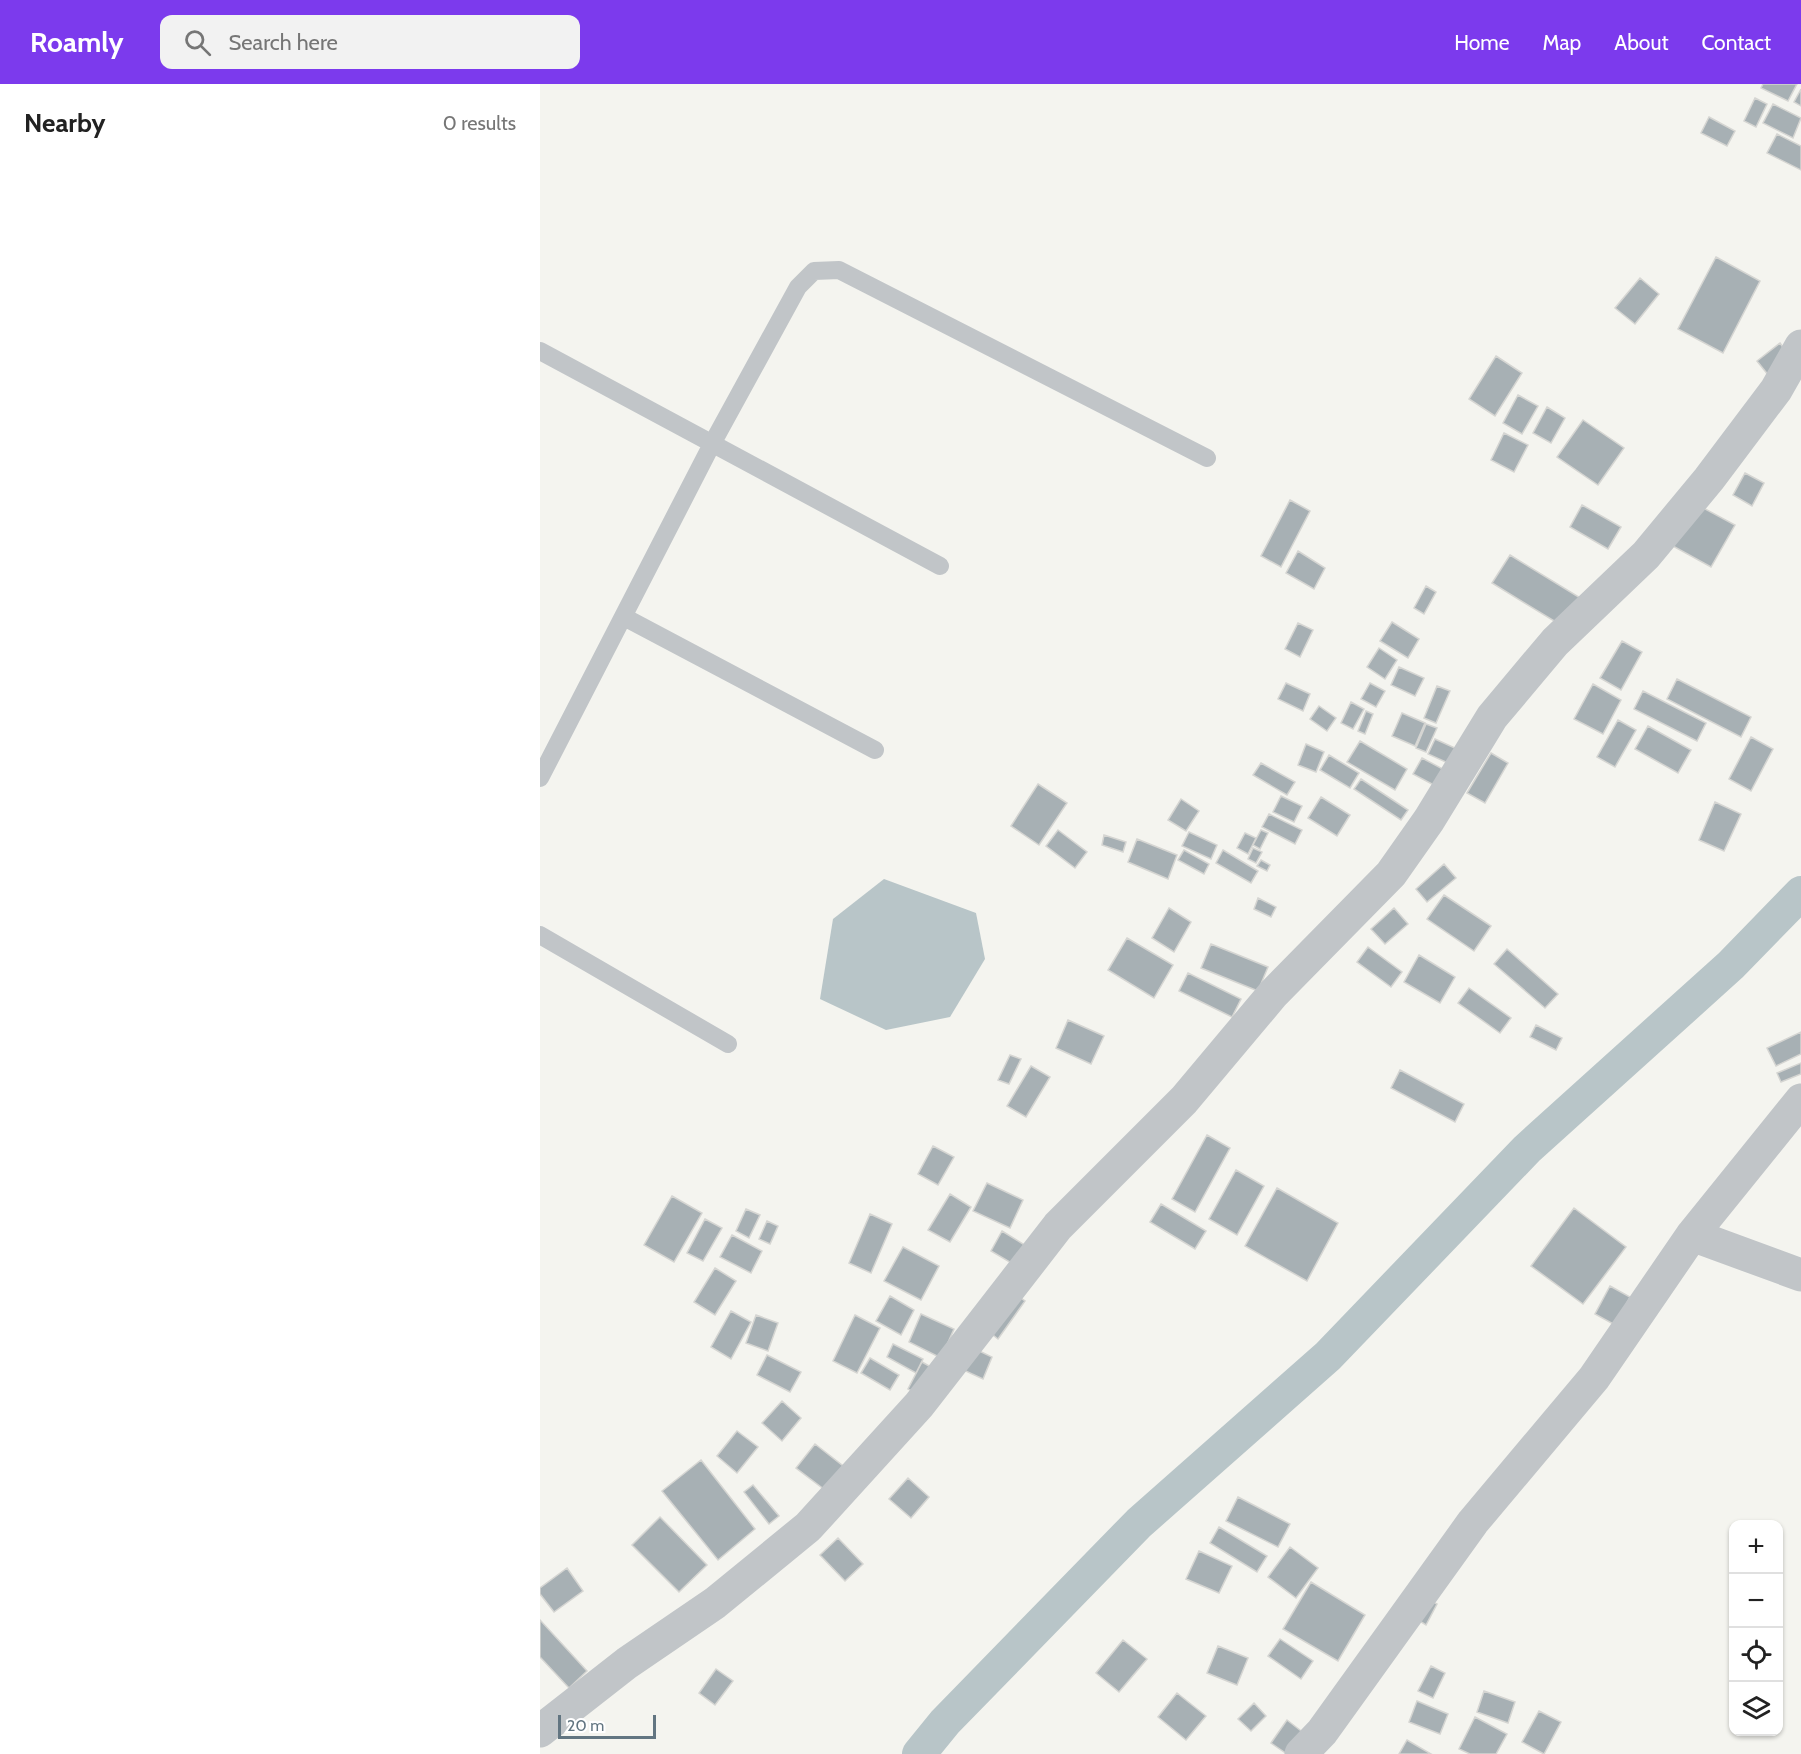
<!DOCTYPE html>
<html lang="en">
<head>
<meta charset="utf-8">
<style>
	body { margin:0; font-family:Cabin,sans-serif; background:#f2f2f2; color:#222 }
	.controls { position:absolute; right:18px; bottom:18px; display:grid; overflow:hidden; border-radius:12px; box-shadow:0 2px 4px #0004 }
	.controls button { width:54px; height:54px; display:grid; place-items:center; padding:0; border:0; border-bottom:2px solid #e0e0e0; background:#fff; color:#222; font:30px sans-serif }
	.scale { position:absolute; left:18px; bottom:15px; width:98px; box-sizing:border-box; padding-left:6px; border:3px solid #627581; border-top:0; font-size:16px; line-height:21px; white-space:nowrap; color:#627581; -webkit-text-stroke:4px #fff; paint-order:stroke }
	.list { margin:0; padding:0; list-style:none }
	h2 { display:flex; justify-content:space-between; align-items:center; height:78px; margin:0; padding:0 24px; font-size:26px }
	h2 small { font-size:20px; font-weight:400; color:#767676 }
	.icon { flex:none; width:33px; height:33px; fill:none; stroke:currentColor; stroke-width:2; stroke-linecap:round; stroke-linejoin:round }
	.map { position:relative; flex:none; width:1261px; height:1670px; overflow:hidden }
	header { display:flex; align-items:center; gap:36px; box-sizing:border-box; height:84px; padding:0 30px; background:#7c3aed; color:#fff }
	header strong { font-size:28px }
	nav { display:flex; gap:33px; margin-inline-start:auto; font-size:21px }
	.search { width:420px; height:54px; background:#f2f2f2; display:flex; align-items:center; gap:15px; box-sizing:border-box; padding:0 21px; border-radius:12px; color:#767676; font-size:22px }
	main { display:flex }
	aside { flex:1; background:#fff }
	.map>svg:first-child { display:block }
</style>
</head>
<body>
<header>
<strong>Roamly</strong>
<div class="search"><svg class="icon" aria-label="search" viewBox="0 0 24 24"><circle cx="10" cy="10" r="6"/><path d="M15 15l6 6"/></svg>Search here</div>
<nav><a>Home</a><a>Map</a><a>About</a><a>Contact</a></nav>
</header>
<main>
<aside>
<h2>Nearby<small>0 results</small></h2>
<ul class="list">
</ul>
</aside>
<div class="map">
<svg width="1261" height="1670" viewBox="0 0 1261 1670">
	<rect width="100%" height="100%" fill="#f4f4ef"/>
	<!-- water -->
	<path fill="#b8c5c8" d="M344 795 436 829 445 875 410 933 346 946 280 915 293 835Z"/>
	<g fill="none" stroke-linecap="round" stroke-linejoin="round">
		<!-- canal -->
		<path stroke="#b8c5c8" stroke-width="34" d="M379 1670 405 1638 599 1439 788 1272 987 1065 1191 881 1261 809"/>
	</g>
	<!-- building -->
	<path fill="#a7b0b4" stroke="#d5d5d2" stroke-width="1.5" d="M1223 0H1257L1248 17 1221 4Z
		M1261 5V22L1254 18Z
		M1215 14 1227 20 1216 43 1204 37Z
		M1233 20 1261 34 1253 54 1223 39Z
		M1169 33 1195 47 1187 62 1161 49Z
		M1237 50 1261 62V86L1227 69Z
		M1176 173 1220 197 1183 269 1138 245Z
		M1100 194 1119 210 1095 240 1075 224Z
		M1240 259 1251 275 1229 292 1217 277Z
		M956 272 982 289 955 332 929 315Z
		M978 311 998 322 982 350 963 339Z
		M1007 323 1025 334 1011 359 993 349Z
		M1043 336 1084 364 1058 401 1017 373Z
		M964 349 988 361 974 388 951 376Z
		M1205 389 1224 399 1212 422 1193 411Z
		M750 416 770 427 741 483 721 472Z
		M1154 419 1195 441 1171 483 1131 461Z
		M1042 421 1081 443 1068 465 1030 443Z
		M758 467 785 484 774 505 746 489Z
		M970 471 1042 515 1024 543 952 499Z
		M886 502 896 508 884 530 874 524Z
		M852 538 879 555 868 574 840 557Z
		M758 539 773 546 760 573 745 565Z
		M1082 557 1102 568 1081 606 1060 594Z
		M839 564 857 576 845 595 827 583Z
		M859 583 884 594 875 612 851 601Z
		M1137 595 1211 633 1201 653 1127 615Z
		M746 599 770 610 763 627 738 615Z
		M830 599 845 607 836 623 821 615Z
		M1053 600 1081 616 1063 650 1034 635Z
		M897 602 910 607 896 639 884 634Z
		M1103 607 1166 639 1157 657 1094 625Z
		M811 618 824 625 813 645 801 639Z
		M779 622 796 634 787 647 770 635Z
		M826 627 833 630 825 650 818 647Z
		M862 629 885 639 875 662 852 652Z
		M1078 636 1096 646 1075 683 1057 673Z
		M886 640 897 644 886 668 876 664Z
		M1108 642 1151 666 1138 689 1095 665Z
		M1211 653 1233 665 1211 707 1189 695Z
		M895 655 926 669 919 684 888 670Z
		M820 657 867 685 855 706 807 678Z
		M766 660 784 668 776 688 758 681Z
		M951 669 968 679 945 719 927 709Z
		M789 671 819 689 810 704 780 686Z
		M882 674 914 691 905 707 873 690Z
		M721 679 755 698 747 711 713 691Z
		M821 695 868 726 861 736 814 705Z
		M498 700 527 719 499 761 471 742Z
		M741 712 762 722 754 738 733 728Z
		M781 713 810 731 797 752 768 734Z
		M641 715 659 727 646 747 628 736Z
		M1175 718 1201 730 1184 767 1159 756Z
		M729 730 762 746 755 760 722 743Z
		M518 746 547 768 535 784 506 762Z
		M721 746 728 749 720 765 713 761Z
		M649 748 677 761 671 775 642 762Z
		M705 749 716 754 708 770 697 764Z
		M564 751 586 758 583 768 562 761Z
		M597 755 637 771 628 795 588 778Z
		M713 764 722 768 716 779 708 775Z
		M644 766 669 780 664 790 638 776Z
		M683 766 718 787 711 799 676 779Z
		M721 776 730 781 727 787 717 782Z
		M904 780 916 794 887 818 876 805Z
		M904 811 951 842 934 867 887 835Z
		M718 814 736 823 731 833 714 825Z
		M629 824 651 838 634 868 612 854Z
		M854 824 868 840 845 860 831 845Z
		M587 854 633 881 614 914 568 886Z
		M671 860 728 883 718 907 661 884Z
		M828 863 862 888 851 903 817 878Z
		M967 865 1018 910 1005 924 954 880Z
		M879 871 915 893 900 919 864 898Z
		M648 889 701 915 692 933 639 907Z
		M929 904 971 934 960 949 918 919Z
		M528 936 564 952 551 980 516 964Z
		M996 941 1022 954 1016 966 990 953Z
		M1261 948V970L1236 982 1227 964Z
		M470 971 481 975 469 1000 458 996Z
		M1261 979V990L1241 998 1237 989Z
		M491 982 510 993 486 1033 467 1022Z
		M860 986 924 1020 915 1038 851 1004Z
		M667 1051 690 1064 655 1128 632 1115Z
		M393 1062 414 1073 398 1101 378 1090Z
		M696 1086 724 1102 697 1151 669 1135Z
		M447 1099 483 1116 470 1144 433 1127Z
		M737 1104 798 1139 767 1197 705 1162Z
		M410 1110 431 1123 410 1158 388 1146Z
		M132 1112 162 1129 134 1178 104 1161Z
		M621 1120 666 1147 655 1165 610 1138Z
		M1034 1124 1086 1163 1043 1220 991 1182Z
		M206 1125 220 1131 209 1154 196 1147Z
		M330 1130 352 1140 331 1189 309 1179Z
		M165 1135 182 1144 163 1177 147 1169Z
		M227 1137 238 1142 230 1160 219 1155Z
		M462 1147 491 1165 480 1184 451 1167Z
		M192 1151 222 1167 211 1189 180 1173Z
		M363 1163 399 1182 381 1216 344 1197Z
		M175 1184 196 1197 175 1231 154 1218Z
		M1070 1202 1090 1213 1075 1241 1055 1230Z
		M471 1207 485 1217 458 1255 444 1244Z
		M350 1212 374 1226 361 1251 336 1237Z
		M191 1227 211 1238 191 1275 171 1263Z
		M381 1230 414 1245 401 1274 369 1258Z
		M216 1231 238 1239 228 1267 206 1259Z
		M315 1231 340 1244 317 1289 293 1277Z
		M353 1260 383 1275 376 1289 347 1273Z
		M429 1262 452 1273 443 1295 419 1284Z
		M227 1271 261 1288 250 1308 217 1291Z
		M330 1274 359 1291 350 1306 321 1289Z
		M382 1278 398 1287 385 1313 368 1305Z
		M242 1317 261 1334 242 1357 222 1339Z
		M197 1347 218 1363 197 1389 177 1372Z
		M275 1360 307 1385 289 1409 256 1384Z
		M161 1376 215 1445 178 1476 122 1407Z
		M368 1394 389 1413 371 1434 349 1415Z
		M213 1401 239 1432 229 1440 204 1408Z
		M698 1413 750 1440 738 1463 686 1437Z
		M120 1433 167 1481 139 1508 92 1461Z
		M679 1443 727 1472 717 1488 670 1459Z
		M298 1454 323 1480 305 1497 280 1471Z
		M750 1463 778 1484 756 1514 728 1493Z
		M659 1467 692 1482 679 1509 646 1495Z
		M27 1484 43 1507 14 1528 0 1510V1504Z
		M771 1498 825 1531 798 1577 743 1545Z
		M884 1513 897 1520 886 1541 873 1533Z
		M0 1536 47 1587 29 1604 0 1573Z
		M740 1555 773 1577 761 1595 728 1572Z
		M583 1556 607 1575 579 1608 556 1589Z
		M678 1562 708 1574 697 1601 667 1589Z
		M891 1582 905 1589 893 1614 878 1607Z
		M176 1585 193 1597 175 1621 159 1609Z
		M944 1607 975 1618 968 1639 937 1628Z
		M637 1609 666 1632 646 1656 618 1633Z
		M877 1617 908 1630 900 1650 869 1638Z
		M714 1619 726 1632 711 1647 698 1635Z
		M999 1627 1021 1638 1004 1670 982 1658Z
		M935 1633 967 1650 956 1670H930L919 1665Z
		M747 1636 765 1650 747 1670 731 1659Z
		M867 1656 891 1670H859Z"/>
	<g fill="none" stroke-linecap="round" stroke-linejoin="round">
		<!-- lane -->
		<path stroke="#c1c5c8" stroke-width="18" d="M0 267 400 482
			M84 533 335 666
			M0 694 172 360 258 203 274 187 299 186 667 374
			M0 851 188 960"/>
		<!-- street -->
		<path stroke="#c1c5c8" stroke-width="33" d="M1152 1151 1261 1191
			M0 1647 87 1579 175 1519 268 1443 379 1321 518 1142 644 1016 733 910 851 790 889 736 952 633 1015 558 1106 471 1169 395 1236 306 1261 262
			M761 1670 782 1648 933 1438 1054 1294 1152 1151 1261 1016"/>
	</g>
</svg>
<div class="controls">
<button>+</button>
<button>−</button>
<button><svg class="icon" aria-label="locate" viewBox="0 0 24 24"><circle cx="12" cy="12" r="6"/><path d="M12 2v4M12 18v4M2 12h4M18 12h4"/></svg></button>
<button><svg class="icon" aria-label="layers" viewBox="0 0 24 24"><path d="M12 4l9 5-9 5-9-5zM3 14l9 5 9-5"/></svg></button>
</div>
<div class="scale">20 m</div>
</div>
</main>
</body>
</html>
